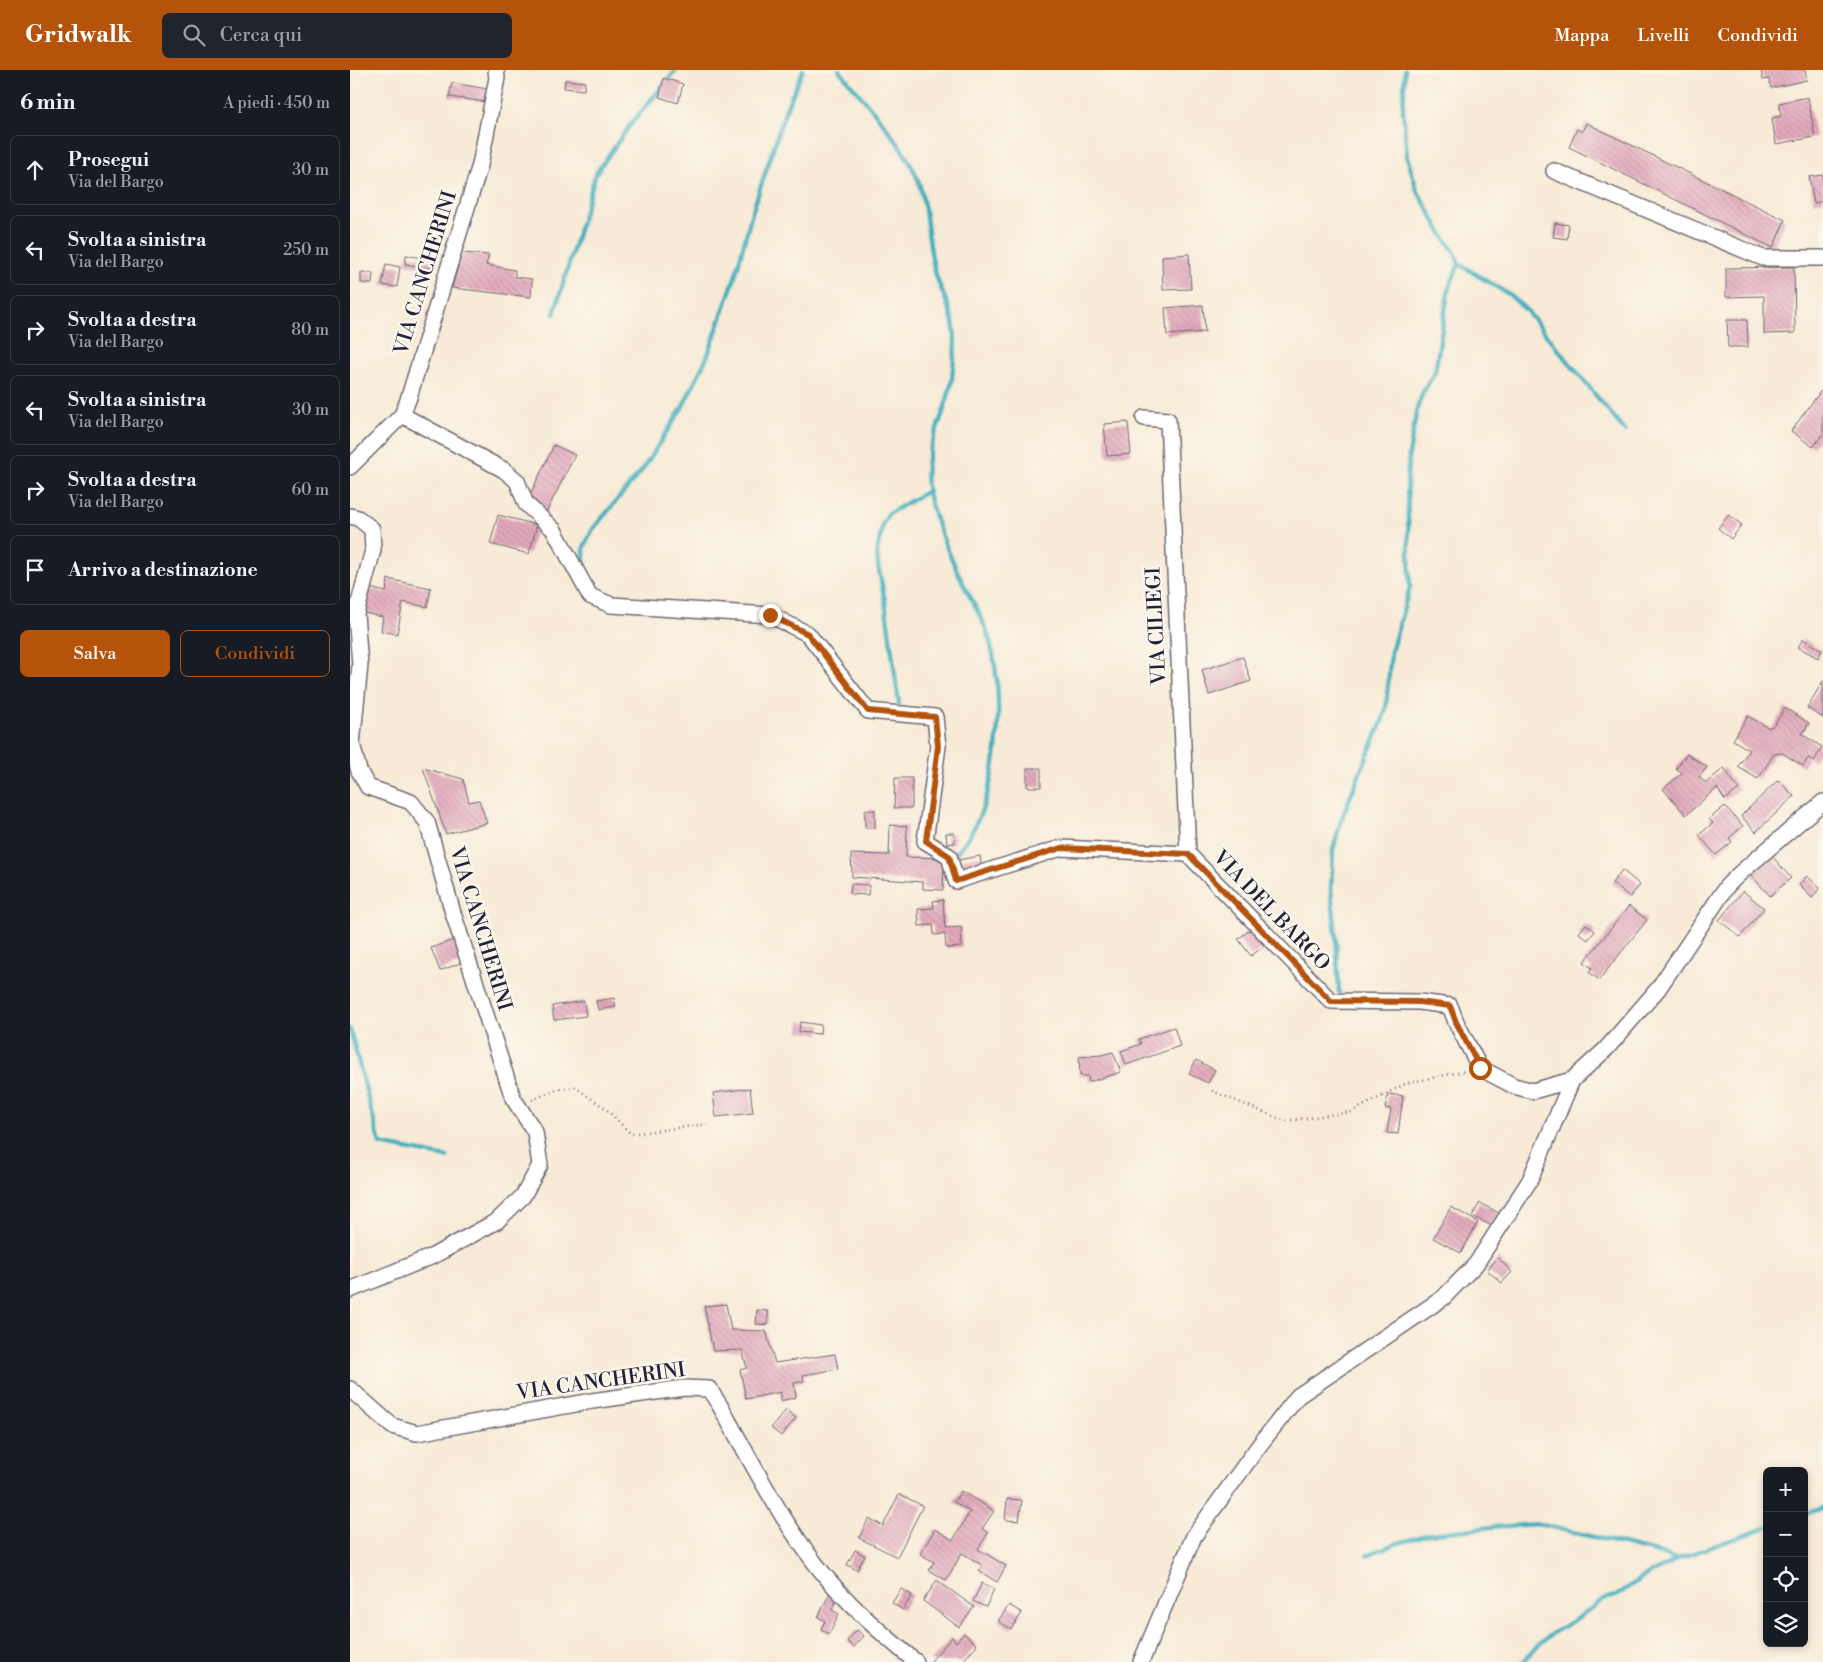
<!DOCTYPE html>
<html lang="it">
<head>
<meta charset="utf-8">
<style>
	body { margin:0; font-family:"Libre Bodoni",serif; background:#20242c; color:#f1f3f6 }
	.controls { position:absolute; right:15px; bottom:15px; display:grid; overflow:hidden; border-radius:8px; box-shadow:0 2px 8px #0003 }
	.controls button { width:45px; height:45px; display:grid; place-items:center; padding:0; border:0; border-bottom:1px solid #363941; background:#171b24; color:#f1f3f6; font:25px sans-serif }
	.stop { position:absolute; width:15px; height:15px; margin:-11px; border:4px solid #b45309; border-radius:50%; background:#fff }
	.stop.end { background:#b45309; border-color:#fff; box-shadow:0 1px 5px #0008 }
	.list { margin:0; padding:0; list-style:none }
	h2 { display:flex; justify-content:space-between; align-items:center; height:65px; margin:0; padding:0 20px; font-size:21px }
	h2 small { font-size:16px; font-weight:400; color:#9ea1a6 }
	.list li { display:grid; grid-template-columns:32px 1fr auto; gap:15px; align-items:center; box-sizing:border-box; height:70px; margin:0 10px 10px; padding:0 10px; border:1px solid #363941; border-radius:8px }
	.list b { display:block; font-size:19px; white-space:nowrap }
	.list p { margin:0; font-size:16px; white-space:nowrap; color:#9ea1a6 }
	.list em { font-size:16px; font-style:normal; color:#9ea1a6 }
	.actions { display:flex; gap:10px; padding:15px 20px }
	.actions a { flex:1; padding:11px 0; border:1px solid #b45309; border-radius:8px; text-align:center; font-size:18px; color:#b45309 }
	.actions .main { background:#b45309; color:#fff }
	.icon { flex:none; width:28px; height:28px; fill:none; stroke:currentColor; stroke-width:2; stroke-linecap:round; stroke-linejoin:round }
	.map { position:relative; flex:none; width:1473px; height:1592px; overflow:hidden }
	header { display:flex; align-items:center; gap:30px; box-sizing:border-box; height:70px; padding:0 25px; background:#b45309; color:#fff }
	header strong { font-size:24px }
	nav { display:flex; gap:28px; margin-inline-start:auto; font-size:18px }
	.search { width:350px; height:45px; background:#20242c; display:flex; align-items:center; gap:12px; box-sizing:border-box; padding:0 18px; border-radius:8px; color:#9ea1a6; font-size:19px }
	main { display:flex }
	aside { flex:1; background:#171b24 }
	.map>svg:first-child { display:block }
</style>
</head>
<body>
<header>
<strong>Gridwalk</strong>
<div class="search"><svg class="icon" aria-label="search" viewBox="0 0 24 24"><circle cx="10" cy="10" r="6"/><path d="M15 15l6 6"/></svg>Cerca qui</div>
<nav><a>Mappa</a><a>Livelli</a><a>Condividi</a></nav>
</header>
<main>
<aside>
<h2>6 min<small>A piedi · 450 m</small></h2>
<ul class="list">
<li><svg class="icon" aria-label="ahead" viewBox="0 0 24 24"><path d="M12 20V5M6 11l6-6 6 6"/></svg><div><b>Prosegui</b><p>Via del Bargo</p></div><em>30 m</em></li>
<li><svg class="icon" aria-label="left" viewBox="0 0 24 24"><path d="M17 20v-9H6M10 6l-5 5 5 5"/></svg><div><b>Svolta a sinistra</b><p>Via del Bargo</p></div><em>250 m</em></li>
<li><svg class="icon" aria-label="right" viewBox="0 0 24 24"><path d="M7 20v-9h11M14 6l5 5-5 5"/></svg><div><b>Svolta a destra</b><p>Via del Bargo</p></div><em>80 m</em></li>
<li><svg class="icon" aria-label="left" viewBox="0 0 24 24"><path d="M17 20v-9H6M10 6l-5 5 5 5"/></svg><div><b>Svolta a sinistra</b><p>Via del Bargo</p></div><em>30 m</em></li>
<li><svg class="icon" aria-label="right" viewBox="0 0 24 24"><path d="M7 20v-9h11M14 6l5 5-5 5"/></svg><div><b>Svolta a destra</b><p>Via del Bargo</p></div><em>60 m</em></li>
<li><svg class="icon" aria-label="arrive" viewBox="0 0 24 24"><path d="M6 21V4h12l-3 4 3 4H6"/></svg><div><b>Arrivo a destinazione</b></div></li>
</ul>
<div class="actions"><a class="main">Salva</a><a>Condividi</a></div>
</aside>
<div class="map">
<svg width="1473" height="1592" viewBox="0 0 1473 1592">
	<defs>
		<pattern id="building-back-hatch" width="6" height="6" patternUnits="userSpaceOnUse" patternTransform="scale(1.25)"><rect width="6" height="6" fill="#e2a9bc"/><path d="M-1 5l2 2M0 0l6 6M5-1l2 2" fill="none" stroke="#c291a2"/></pattern>
	</defs>
	<rect width="100%" height="100%" fill="#fbf7ec"/>
	<filter id="ink" filterUnits="userSpaceOnUse"><feTurbulence type="fractalNoise" baseFrequency=".02" numOctaves="2"/><feDisplacementMap in="SourceGraphic" scale="10" xChannelSelector="R" yChannelSelector="G"/><feConvolveMatrix kernelMatrix="1 2 1 2 8 2 1 2 1" color-interpolation-filters="sRGB"/></filter>
	<filter id="wash" filterUnits="userSpaceOnUse"><feTurbulence type="fractalNoise" baseFrequency=".0096" numOctaves="4" result="noise"/><feDisplacementMap in="SourceGraphic" scale="20" xChannelSelector="R" yChannelSelector="G"/><feGaussianBlur stdDeviation="1.12" result="paint"/><feColorMatrix in="noise" values="0 0 0 0 0 0 0 0 0 0 0 0 0 0 0 0 0 1.4 0 .05"/><feComposite in="paint" operator="in"/></filter>
	<g filter="url(#wash)">
		<rect width="100%" height="100%" fill="#f8ead6"/>
		<g fill="none" stroke-linecap="round" stroke-linejoin="round">
			<!-- stream -->
			<path stroke="#40afbd" stroke-width="4.5" d="M489 0C513 29 555 75 568 110 578 139 577 172 585 202 589 217 597 230 601 245 608 266 604 287 602 308 597 349 569 380 578 423 586 456 600 487 615 517 622 531 630 544 636 559 658 619 652 739 604 785
				M1109 194 1160 225 1176 240 1275 361
				M204 244 246 103 280 55 326 0
				M234 502V477L243 459 293 399 332 338 358 285 385 207 402 143 436 39 453 0
				M549 634 535 531 528 495 527 481 533 454 538 444 578 421
				M989 922 986 866 981 820 983 780 992 748 1011 700 1032 652 1036 638 1041 582 1060 517 1057 409 1059 385 1067 339 1073 322 1085 302 1096 234 1099 218 1109 194 1105 183 1092 164 1067 120 1057 86 1053 40 1055 0
				M0 959 30 1074 97 1087
				M1454 1444 1473 1438
				M1017 1485 1045 1474 1079 1464 1142 1457 1189 1454 1298 1480 1327 1489
				M1173 1592 1186 1577 1204 1562 1222 1552 1254 1529 1266 1526 1290 1509 1327 1489 1417 1457"/>
		</g>
		<g id="blocks">
			<!-- building -->
			<path fill="url(#building-back-hatch)" d="M1411 0H1455L1457 10 1421 18 1419 9 1413 10Z
				M314 8 333 14 328 33 309 27Z
				M215 10 235 12 234 20 214 18Z
				M102 13 138 19 136 32 99 27Z
				M1458 27 1465 67 1426 74 1422 48 1431 46 1429 33Z
				M1236 53 1435 150 1423 178 1219 77 1227 59 1232 62Z
				M1473 105V131L1464 133 1459 107Z
				M1205 153 1219 155 1217 169 1203 167Z
				M112 183 139 185 136 195 165 200V207L182 209 181 227 102 218Z
				M839 184 841 219 813 220 812 186Z
				M56 185 86 191 84 199 55 194Z
				M36 194 50 197 47 217 32 215Z
				M1444 197 1445 263 1414 264V226L1376 227V198Z
				M11 202 23 203 22 214 11 213Z
				M853 235 855 262 817 265 815 238Z
				M1377 250H1397L1398 277H1378Z
				M1473 318V364L1463 377 1441 361Z
				M778 352 781 384 757 386 754 354Z
				M204 375 225 385 197 441 177 431Z
				M148 445 187 455 179 484 140 474Z
				M1379 445 1392 455 1381 469 1368 458Z
				M38 509 81 518 77 537 53 532 47 564 31 561 33 547 14 543 19 518 36 522Z
				M1453 569 1472 580 1468 588 1448 577Z
				M893 587 901 611 859 625 852 600Z
				M1473 611V648L1457 638Z
				M1435 638 1459 653 1452 664 1472 677 1464 691 1458 688 1453 696 1432 683 1424 684 1408 709 1388 697 1399 680 1383 670 1398 646 1419 658 1424 655Z
				M1337 684 1357 697 1349 707 1356 713 1374 698 1389 719 1375 730 1367 718 1336 745 1313 719 1332 703 1326 698Z
				M73 698 113 709 119 732 129 730 137 753 96 764Z
				M677 698H691V717H677Z
				M545 708H562V738H544Z
				M1428 710 1444 726 1406 762 1391 746Z
				M1375 736 1393 756 1379 768 1382 772 1366 785 1349 765 1363 753 1359 749Z
				M515 740H525V758H515Z
				M540 755 557 756 556 787 594 788 593 820 573 819V812L502 807 501 784 539 785Z
				M596 763H604L605 773 597 774Z
				M630 786 632 800 611 804 608 790Z
				M1422 786 1441 808 1420 826 1401 805Z
				M1272 800 1290 815 1280 827 1262 813Z
				M1457 806 1470 818 1462 828 1449 815Z
				M501 814 519 815 518 825 500 824Z
				M1393 821 1414 838 1390 867 1369 850Z
				M593 830 595 858 611 857 612 877 596 878 595 864 584 865 583 855 569 856 568 839 584 838 583 831Z
				M1279 836 1297 850 1249 910 1239 902 1242 898 1234 892Z
				M1236 854 1245 861 1238 870 1229 863Z
				M901 859 914 876 901 886 888 869Z
				M106 869 115 891 90 901 81 878Z
				M264 928 266 937 248 940 246 931Z
				M234 931 236 946 204 950 202 936Z
				M450 952 471 955 470 964 449 962Z
				M824 957 830 976 776 995 771 981 791 974 789 969Z
				M763 982 771 1002 739 1012 738 1006H730L729 987 751 985Z
				M846 990 865 1000 858 1013 839 1004Z
				M400 1018 403 1043 366 1047 363 1023Z
				M1038 1024 1053 1026 1048 1064 1037 1063 1041 1039 1035 1038Z
				M1130 1133 1149 1143 1142 1156 1122 1146Z
				M1101 1137 1128 1152 1111 1183 1083 1168Z
				M1148 1188 1162 1202 1152 1213 1137 1200Z
				M376 1234 381 1260 416 1261 425 1293 485 1284 488 1299 453 1305 454 1311 444 1313 446 1327 431 1331V1322L396 1329 390 1300 397 1298 392 1280 363 1281 354 1236Z
				M407 1240 418 1241V1255L406 1254Z
				M436 1340 446 1348 431 1366 421 1358Z
				M611 1421 644 1441 632 1459 638 1463 628 1479 656 1496 647 1512 629 1501 632 1495 612 1483 596 1510 579 1500 584 1492 570 1484 585 1459 603 1470 620 1442 604 1432Z
				M549 1424 573 1436 547 1487 509 1468 519 1448 533 1456Z
				M657 1429 672 1430 669 1451 655 1450Z
				M505 1480 515 1486 507 1500 497 1495Z
				M587 1510 624 1537 609 1557 573 1531Z
				M632 1513 644 1519 636 1537 623 1531Z
				M551 1519 562 1525 553 1540 542 1533Z
				M481 1521 489 1525 482 1540 489 1544 479 1564 471 1559 475 1551 468 1547Z
				M659 1535 672 1543 661 1559 648 1551Z
				M507 1560 514 1566 504 1577 497 1571Z
				M614 1563 627 1575 612 1592H580L602 1567 606 1572Z"/>
		</g>
	</g>
	<g filter="url(#ink)">
		<use href="#blocks" fill-opacity="0" stroke="#6d6871" stroke-width="1"/>
		<g fill="none" stroke-linecap="round" stroke-linejoin="round">
			<defs>
				<path id="minor" d="M1204 101 1413 188H1473
					M52 345 154 400 167 411 176 434 204 460 240 526 261 535 420 545 458 564 518 641 585 647 588 676 575 771 599 786 606 811 711 778 838 784 981 931 1069 932 1100 936 1106 952 1130 998 1164 1016 1183 1021 1222 1010
					M794 348 818 350 838 784
					M0 397 52 345 58 330 130 95 147 8 146 0
					M0 446 8 448 22 459 23 480 6 544 10 595 2 674 9 701 18 717 61 732 77 752 103 843 163 1028 185 1062 190 1095 173 1126 147 1151 83 1186 0 1220
					M0 1319 42 1356 67 1363 242 1331 334 1318 359 1319 369 1334C400 1389 429 1447 468 1497 496 1533 531 1563 566 1592
					M791 1592 844 1466 908 1377 948 1326 1093 1228 1126 1194 1180 1110 1222 1010 1256 979 1308 919 1377 816 1389 804 1473 732"/>
			</defs>
			<!-- minor casing -->
			<use href="#minor" stroke="#6d6871" stroke-width="18"/>
			<!-- path -->
			<path stroke="#6d6871" stroke-width="2.5" stroke-dasharray="1 4" stroke-linecap="butt" d="M862 1021 935 1051 1001 1042 1057 1013 1116 1001
				M182 1030 208 1019 225 1017 255 1038 281 1064 357 1054"/>
			<!-- minor -->
			<use href="#minor" stroke="#fff" stroke-width="15"/>
		</g>
	</g>
	<g fill="none" stroke-linecap="round" stroke-linejoin="round" filter="url(#ink)">
		<!-- route -->
		<path stroke="#b45309" stroke-width="6" d="M420 545 458 564 518 641 585 647 588 676 576 771 599 786 606 811 711 778 838 784 981 931 1069 932 1100 936 1106 952 1130 998"/>
	</g>
	<g text-anchor="middle" dominant-baseline="central" stroke-width="5" stroke-linejoin="round" paint-order="stroke">
		<!-- street labels -->
		<g font-size="20" fill="#22223b" stroke="#fbf7ec">
			<text transform="translate(76 203) rotate(-73)">VIA CANCHERINI</text>
			<text transform="translate(807 556) rotate(-93)">VIA CILIEGI</text>
			<text transform="translate(921 841) rotate(46)">VIA DEL BARGO</text>
			<text transform="translate(130 859) rotate(73)">VIA CANCHERINI</text>
			<text transform="translate(251 1312) rotate(-8)">VIA CANCHERINI</text>
		</g>
	</g>
</svg>
<div class="controls">
<button>+</button>
<button>−</button>
<button><svg class="icon" aria-label="locate" viewBox="0 0 24 24"><circle cx="12" cy="12" r="6"/><path d="M12 2v4M12 18v4M2 12h4M18 12h4"/></svg></button>
<button><svg class="icon" aria-label="layers" viewBox="0 0 24 24"><path d="M12 4l9 5-9 5-9-5zM3 14l9 5 9-5"/></svg></button>
</div>
<div class="stop" style="left:1130px;top:998px"></div>
<div class="stop end" style="left:420px;top:545px"></div>
</div>
</main>
</body>
</html>
